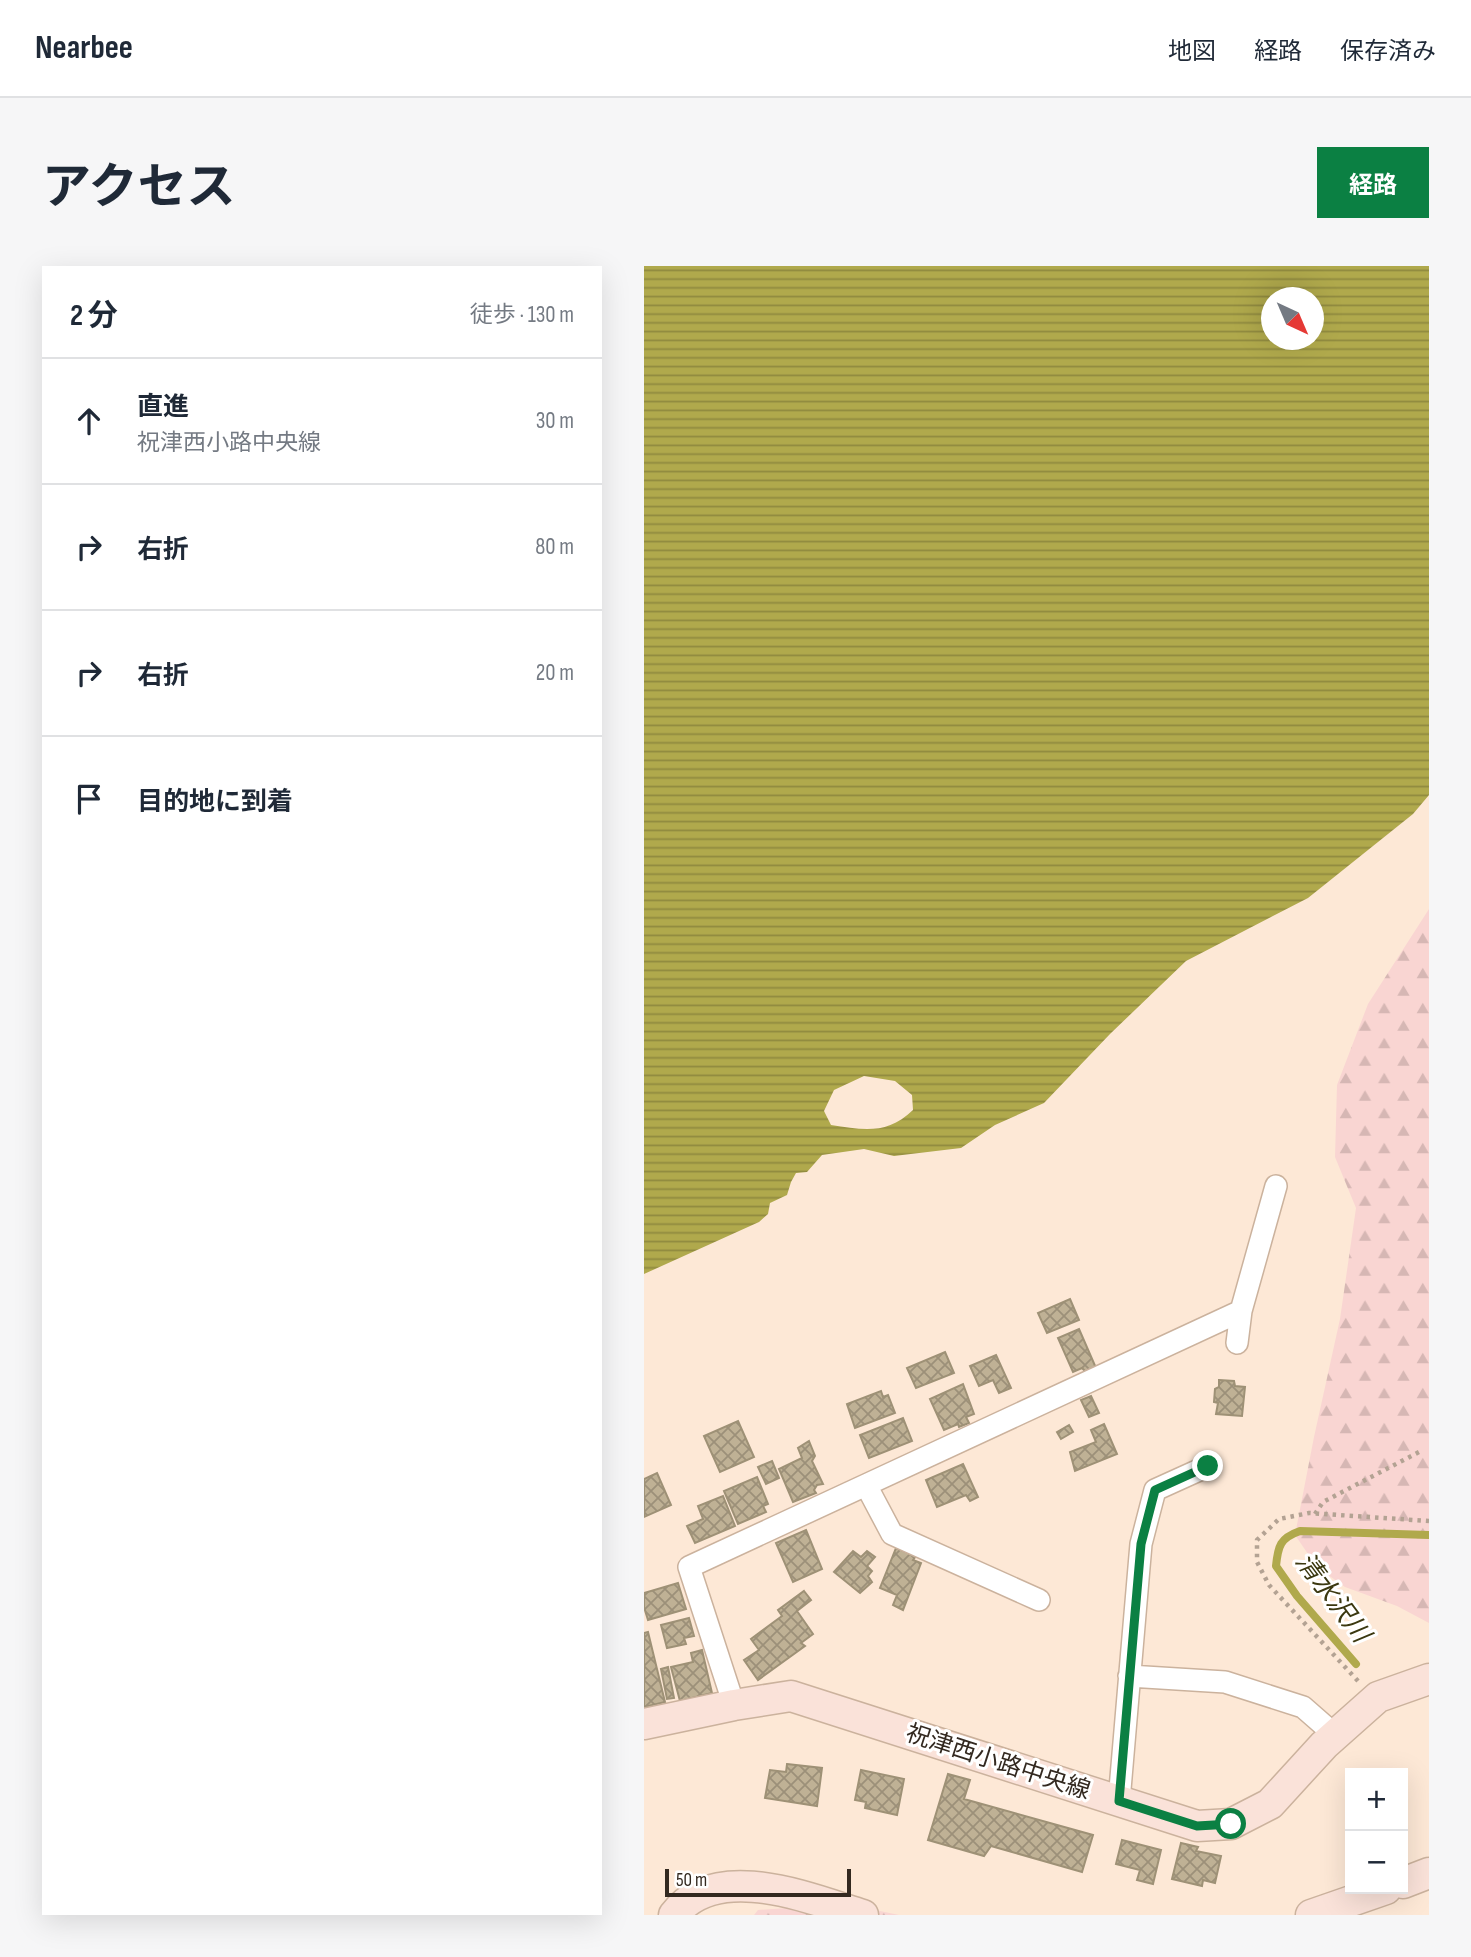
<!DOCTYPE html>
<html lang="ja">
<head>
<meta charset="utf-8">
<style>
	body { margin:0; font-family:"Sofia Sans Condensed","Noto Sans JP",sans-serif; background:#f6f6f7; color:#1f2937 }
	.controls { position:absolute; right:21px; bottom:21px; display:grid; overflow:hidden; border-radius:0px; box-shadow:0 7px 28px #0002 }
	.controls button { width:63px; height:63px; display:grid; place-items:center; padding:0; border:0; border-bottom:2px solid #e0e1e3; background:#fff; color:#1f2937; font:35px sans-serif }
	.compass { position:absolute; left:617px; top:21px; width:63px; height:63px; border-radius:50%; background:#fff; box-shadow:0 7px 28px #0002; rotate:136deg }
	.scale { position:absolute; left:21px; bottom:18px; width:186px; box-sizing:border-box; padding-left:7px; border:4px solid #332920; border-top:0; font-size:19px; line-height:24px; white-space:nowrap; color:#332920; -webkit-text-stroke:5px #fff; paint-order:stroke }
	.stop { position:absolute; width:21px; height:21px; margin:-16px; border:5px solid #0b8043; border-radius:50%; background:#fff }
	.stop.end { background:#0b8043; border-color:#fff; box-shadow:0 2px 7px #0008 }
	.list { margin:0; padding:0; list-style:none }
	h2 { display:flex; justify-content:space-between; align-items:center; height:91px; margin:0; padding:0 28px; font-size:30px }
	h2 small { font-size:23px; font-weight:400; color:#747a83 }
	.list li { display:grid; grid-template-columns:46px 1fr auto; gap:21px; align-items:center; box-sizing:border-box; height:126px; padding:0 28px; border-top:2px solid #e0e1e3 }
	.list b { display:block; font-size:26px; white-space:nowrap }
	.list p { margin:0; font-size:23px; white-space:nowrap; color:#747a83 }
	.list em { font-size:23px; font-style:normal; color:#747a83 }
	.icon { flex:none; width:38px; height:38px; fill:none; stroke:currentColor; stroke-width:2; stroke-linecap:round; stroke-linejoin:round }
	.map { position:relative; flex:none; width:785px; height:1649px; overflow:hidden; border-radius:0px }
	header { display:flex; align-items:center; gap:42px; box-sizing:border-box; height:98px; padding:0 35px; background:#fff; border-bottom:2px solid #e0e1e3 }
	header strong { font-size:33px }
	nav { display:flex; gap:38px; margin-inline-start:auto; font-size:24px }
	.intro { display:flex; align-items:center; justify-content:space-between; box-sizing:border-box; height:168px; padding:0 42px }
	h1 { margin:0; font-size:49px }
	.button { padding:18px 32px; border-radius:0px; background:#0b8043; color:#fff; font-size:24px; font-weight:700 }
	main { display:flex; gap:42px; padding:0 42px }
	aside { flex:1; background:#fff; border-radius:0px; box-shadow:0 7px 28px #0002 }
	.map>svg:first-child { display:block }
</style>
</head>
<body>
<header>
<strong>Nearbee</strong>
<nav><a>地図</a><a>経路</a><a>保存済み</a></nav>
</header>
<div class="intro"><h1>アクセス</h1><a class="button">経路</a></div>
<main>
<aside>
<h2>2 分<small>徒歩 · 130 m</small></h2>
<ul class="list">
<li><svg class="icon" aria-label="ahead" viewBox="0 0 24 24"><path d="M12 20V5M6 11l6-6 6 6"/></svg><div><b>直進</b><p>祝津西小路中央線</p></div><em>30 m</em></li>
<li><svg class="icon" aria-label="right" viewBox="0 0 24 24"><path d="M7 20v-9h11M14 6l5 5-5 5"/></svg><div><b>右折</b></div><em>80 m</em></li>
<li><svg class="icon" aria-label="right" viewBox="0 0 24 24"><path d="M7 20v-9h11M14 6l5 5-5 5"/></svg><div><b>右折</b></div><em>20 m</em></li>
<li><svg class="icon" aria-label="arrive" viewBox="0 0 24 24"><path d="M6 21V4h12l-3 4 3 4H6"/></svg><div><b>目的地に到着</b></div></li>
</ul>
</aside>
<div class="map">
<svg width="785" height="1649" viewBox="0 0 785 1649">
	<defs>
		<pattern id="forest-firs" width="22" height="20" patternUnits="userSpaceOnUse" patternTransform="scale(1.75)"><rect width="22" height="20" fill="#f9d5d2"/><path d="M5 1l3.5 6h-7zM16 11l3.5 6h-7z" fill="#d6b7b4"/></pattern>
		<pattern id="water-rules" width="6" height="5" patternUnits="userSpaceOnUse" patternTransform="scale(1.75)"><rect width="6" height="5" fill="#b0a94c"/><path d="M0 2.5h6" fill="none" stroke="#908a3f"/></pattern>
		<pattern id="building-cross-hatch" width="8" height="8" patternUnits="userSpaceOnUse" patternTransform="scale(1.75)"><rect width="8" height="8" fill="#bfb195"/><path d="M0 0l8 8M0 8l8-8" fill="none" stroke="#9c9079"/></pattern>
	</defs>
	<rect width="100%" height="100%" fill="#fde8d6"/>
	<!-- forest -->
	<path fill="url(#forest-firs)" d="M785 643V1357L753 1340 701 1321 673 1301 651 1269 670 1171 696 1053 712 942 691 891 693 819 724 738Z
		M203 1638 255 1649H110L114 1644Z"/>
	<!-- water -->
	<path fill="url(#water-rules)" fill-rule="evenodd" d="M0 0H785V529L769 548 664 632 542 695 466 768 400 837 351 859 317 882 250 890 220 883 178 889 163 906 152 907 147 916 143 929 126 937 124 948 115 956 0 1008ZM628 32H670V74H628ZM220 810 251 815 268 829 269 844C243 869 220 864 187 859L180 845 190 824Z"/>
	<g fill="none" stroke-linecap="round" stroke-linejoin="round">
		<!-- stream -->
		<path stroke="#b0a94c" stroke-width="8" d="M712 1398 653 1330 632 1300C634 1280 636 1272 656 1265L785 1269"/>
	</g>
	<!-- building -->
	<path fill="url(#building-cross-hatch)" stroke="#9e9176" stroke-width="2" d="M426 1033 435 1054 403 1067 394 1047Z
		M435 1063 452 1102 442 1106 438 1102 429 1106 414 1072Z
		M301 1086 310 1107 272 1122 263 1102Z
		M352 1089 367 1122 355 1127 349 1114 335 1120 326 1100Z
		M575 1114 590 1115 591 1120 601 1121 598 1150 572 1148 574 1137 570 1136 571 1123 575 1121Z
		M319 1118 330 1148 322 1151 325 1157 315 1161 314 1158 300 1164 286 1133Z
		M237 1125 239 1131 244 1129 251 1147 211 1162 203 1138Z
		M447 1130 455 1147 445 1151 437 1134Z
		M259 1152 268 1175 225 1192 216 1169Z
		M94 1155 110 1191 76 1206 60 1170Z
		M460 1158 473 1188 431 1205 426 1186 452 1176 447 1164Z
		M425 1159 429 1166 417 1173 413 1166Z
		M165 1175 171 1190 168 1195 179 1218 173 1219 170 1224 172 1227 149 1236 135 1203 158 1192 154 1182Z
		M128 1195 135 1212 122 1218 114 1201Z
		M319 1198 334 1231 326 1235 322 1229 293 1241 282 1214Z
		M13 1207 27 1239 0 1251V1213Z
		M113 1211 124 1238 119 1240 122 1246 94 1258 80 1225Z
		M79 1230 91 1260 51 1277 43 1260 59 1253 54 1240Z
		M162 1264 178 1303 149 1316 132 1277Z
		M252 1282 272 1290 269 1294 277 1297 259 1344 249 1339 253 1329 236 1322Z
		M209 1285 217 1291 223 1285 231 1291 223 1300 228 1305 224 1310 228 1316 216 1327 190 1306Z
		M34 1317 42 1343 4 1354 0 1341V1327Z
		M160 1325 167 1334 153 1345 169 1368 157 1377 161 1380 114 1414 100 1394 115 1384 107 1373 138 1350 134 1344Z
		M45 1352 50 1370 40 1372 42 1378 23 1382 17 1359Z
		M4 1366 21 1436 0 1441V1367Z
		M58 1384 68 1427 36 1435 27 1401 49 1396 47 1387Z
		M24 1401 30 1432 23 1433 17 1403Z
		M143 1498 178 1502 173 1540 121 1532 126 1504 142 1506Z
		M217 1504 260 1513 253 1549 221 1542 222 1536 211 1534Z
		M304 1508 326 1514 320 1533 449 1569 438 1606 347 1580 340 1590 284 1574Z
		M478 1574 517 1584 509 1618 493 1614 496 1604 472 1598Z
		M537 1577 554 1581 552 1585 577 1590 571 1617 559 1614 558 1620 528 1613Z"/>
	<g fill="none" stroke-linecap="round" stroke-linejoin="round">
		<defs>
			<path id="minor" d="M593 1077 597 1045
				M222 1219 248 1268 395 1334
				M485 1410 581 1416 659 1441 691 1469
				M90 1439 45 1301 597 1045 632 920
				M475 1535 497 1278 511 1224 564 1200"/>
			<path id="secondary" d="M0 1458 90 1439 147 1430 553 1560 587 1558 626 1538 680 1479 734 1431 785 1413
				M759 1617 785 1607
				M30 1649C72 1593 167 1633 219 1649
				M667 1649 742 1623"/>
		</defs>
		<!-- minor casing -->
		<use href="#minor" stroke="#cbb29d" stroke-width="24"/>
		<!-- secondary casing -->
		<use href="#secondary" stroke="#cbb29d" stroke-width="33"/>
		<!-- path -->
		<path stroke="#b3a293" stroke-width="4.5" stroke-dasharray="3.5 5" stroke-linecap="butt" d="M671 1248 679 1236 777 1185
			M714 1415 625 1319 613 1296V1274L635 1253 665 1247 785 1255"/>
		<!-- minor -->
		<use href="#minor" stroke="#fff" stroke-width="21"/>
		<!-- secondary -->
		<use href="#secondary" stroke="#fae2d9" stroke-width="30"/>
	</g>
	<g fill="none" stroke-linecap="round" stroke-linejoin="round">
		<!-- route -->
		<path stroke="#0b8043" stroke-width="9" d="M564 1200 511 1224 497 1278 475 1535 553 1560 587 1558"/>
	</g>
	<g text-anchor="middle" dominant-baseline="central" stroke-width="6" stroke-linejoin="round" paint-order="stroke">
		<!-- street labels -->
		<g font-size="24" fill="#332920" stroke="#fff">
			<text transform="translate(354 1496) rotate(18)">祝津西小路中央線</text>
		</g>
		<!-- water labels -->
		<g font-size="26" font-style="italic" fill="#3b3810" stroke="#fff">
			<text transform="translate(688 1332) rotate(53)">清水沢川</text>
		</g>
	</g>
</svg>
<div class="controls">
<button>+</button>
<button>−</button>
</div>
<svg class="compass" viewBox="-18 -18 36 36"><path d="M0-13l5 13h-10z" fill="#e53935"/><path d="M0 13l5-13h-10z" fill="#747a83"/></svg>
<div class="scale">50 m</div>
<div class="stop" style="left:587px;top:1558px"></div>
<div class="stop end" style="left:564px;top:1200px"></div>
</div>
</main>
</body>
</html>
